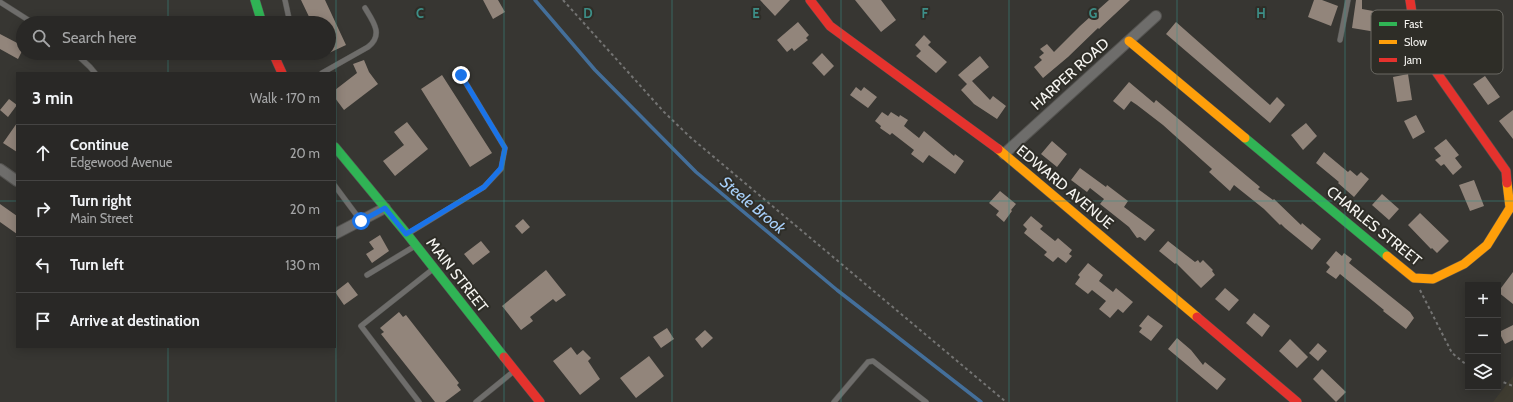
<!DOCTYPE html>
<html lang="en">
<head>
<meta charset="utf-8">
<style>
	body { margin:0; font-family:Cabin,sans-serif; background:#353432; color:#f1f3f6 }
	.controls { position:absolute; right:12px; bottom:12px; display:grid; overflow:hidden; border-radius:0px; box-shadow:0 2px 10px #0003 }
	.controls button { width:36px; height:36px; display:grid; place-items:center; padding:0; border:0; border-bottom:1px solid #454443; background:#292826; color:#f1f3f6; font:20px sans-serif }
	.stop { position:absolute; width:12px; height:12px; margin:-9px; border:3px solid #1a73e8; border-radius:50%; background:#fff }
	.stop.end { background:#1a73e8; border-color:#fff; box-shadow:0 1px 4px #0008 }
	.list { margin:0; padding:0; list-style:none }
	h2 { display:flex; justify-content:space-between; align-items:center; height:52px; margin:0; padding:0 16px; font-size:17px }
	h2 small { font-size:13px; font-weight:400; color:#a5a6a7 }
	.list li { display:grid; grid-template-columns:26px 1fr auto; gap:12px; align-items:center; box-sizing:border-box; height:56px; padding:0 16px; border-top:1px solid #454443 }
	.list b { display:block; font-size:15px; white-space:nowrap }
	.list p { margin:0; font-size:13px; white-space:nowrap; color:#a5a6a7 }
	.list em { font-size:13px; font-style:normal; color:#a5a6a7 }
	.icon { flex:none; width:22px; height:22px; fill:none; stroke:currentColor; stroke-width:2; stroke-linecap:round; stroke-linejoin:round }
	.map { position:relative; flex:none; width:1513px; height:402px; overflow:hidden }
	.search { position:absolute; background:#292826; box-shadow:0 2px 10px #0003; left:16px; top:16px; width:320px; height:44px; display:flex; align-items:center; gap:10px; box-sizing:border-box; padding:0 14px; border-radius:22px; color:#a5a6a7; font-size:15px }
	.panel { position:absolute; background:#292826; box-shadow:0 2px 10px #0003; left:16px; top:72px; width:320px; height:276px; border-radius:0px }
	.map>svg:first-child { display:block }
</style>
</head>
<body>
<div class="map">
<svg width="1513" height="402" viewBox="0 0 1513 402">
	<rect width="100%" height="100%" fill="#373632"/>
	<!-- built -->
	<path fill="#3f3c31" d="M1513 376V402H1493Z"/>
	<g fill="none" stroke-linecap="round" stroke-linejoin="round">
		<!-- stream -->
		<path stroke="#446f9a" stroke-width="3.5" d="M535 0 595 70 696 172 837 290 981 402"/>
	</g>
	<!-- building -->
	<path fill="#92857b" d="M301 0H325L346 45 329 53V23H312Z
		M483 0H498L505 12 493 19Z
		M760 0H790L775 16Z
		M855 0H881L896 20 881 32Z
		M1109 0H1130L1099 29 1098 28 1068 57 1043 78 1034 67 1042 60 1039 57 1044 53 1040 49 1047 44 1054 52 1080 26Z
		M1314 0H1322L1338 6 1331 26 1308 17Z
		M1356 0H1362V9L1379 12 1376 32 1352 28Z
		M798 22 809 35 806 38 808 40 794 51 792 48 787 52 777 40Z
		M1176 22 1270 105 1277 97 1285 105 1270 123 1166 34Z
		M0 34 23 46V49L18 59 0 49Z
		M924 35 931 42 928 45 947 62 936 73 916 56 921 51 915 45Z
		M822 53 834 66 824 76 812 63Z
		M980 56 989 67 972 81 990 100 993 96 1006 106 997 119 974 104 961 90 967 84 958 75Z
		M364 60 369 72 378 84 344 110 335 98V90L357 73 353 64Z
		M1408 74 1412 100 1397 102 1393 77Z
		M442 75 492 153 470 167 421 89Z
		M1485 76 1500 97 1488 105 1473 84Z
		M1129 82 1154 103 1156 100 1260 187 1258 189 1273 200 1274 199 1301 225 1302 223 1321 239 1312 250 1285 228 1281 224 1280 225 1264 209 1234 185 1230 191 1209 172 1212 169 1203 161 1163 125 1137 105 1131 101 1124 110 1113 101Z
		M856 87 861 91 864 87 877 97 868 108 850 95Z
		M9 99 17 105 8 117 0 110Z
		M1513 110V139L1499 121Z
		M882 112 888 116 891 112 899 117 900 115 908 120 904 126 919 138 924 131 954 156 955 154 964 161 955 174 929 155 923 163 911 154 914 150 892 133 890 135 880 128 881 126 875 121Z
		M1416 115 1425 132 1413 139 1404 121Z
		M407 122 428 149 395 176 383 161 404 145 394 132Z
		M17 123V152L3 143Z
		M1306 123 1317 136 1303 150 1291 135Z
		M1446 139 1459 155 1455 158 1462 167 1453 175 1444 164 1441 166 1435 160 1441 156 1434 148Z
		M1052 141 1067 154 1057 167 1041 154Z
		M1324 152 1348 172 1350 170 1357 176 1361 172 1369 179 1354 197 1338 183 1339 182 1316 163Z
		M1080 168 1106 187 1107 185 1128 201 1124 207 1155 230 1145 241 1140 237 1137 238 1129 227 1100 204 1104 199 1090 188 1087 192 1071 180Z
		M1474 180 1484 206 1470 211 1459 185Z
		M1000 191 1016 204 1011 210 1012 211 1004 222 996 215 999 211 989 203Z
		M1382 194 1399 209 1389 220 1372 205Z
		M0 204 17 216V234L0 222Z
		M1420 213 1449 241 1437 253 1432 248 1431 249 1408 225Z
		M1031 216 1043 226 1040 229 1055 241 1058 238 1072 250 1069 254 1072 256 1066 263 1058 257 1053 262 1044 255 1047 252 1024 233 1027 229 1023 225Z
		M523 219 530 227 522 234 515 226Z
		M380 235 389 251 372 263 366 254 374 249 369 242Z
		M481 241 490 252 473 265 464 254Z
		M1168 241 1195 262 1198 260 1200 263 1203 260 1213 270 1212 271 1215 275 1201 288 1176 263 1175 264 1159 251Z
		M1336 251 1342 256 1344 253 1352 259 1349 263 1410 312 1414 318 1406 329 1383 311 1384 310 1340 274 1336 279 1326 272 1330 267 1326 263Z
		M1088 263 1103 275 1099 281 1113 292 1116 288 1133 302 1123 313 1118 309 1110 318 1099 309 1106 301 1092 290 1088 294 1075 284 1080 277 1078 275Z
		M546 270 566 295 556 302 553 299 530 317 533 321 521 330 502 306Z
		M1513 272V304L1498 292Z
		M348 282 358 295 344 305 335 292Z
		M1225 288 1239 300 1229 311 1215 299Z
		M399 312 403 317 406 315 459 383 457 385 461 390 445 402H435L381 334 384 332 380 328Z
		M1254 313 1270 326 1262 337 1246 323Z
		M1148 315 1163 326 1151 341 1139 332 1142 328 1139 326Z
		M1513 325V340L1505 344 1499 332Z
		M667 328 674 339 661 348 653 337Z
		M705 330 713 338 702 348 695 339Z
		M1177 338 1191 350 1203 365 1205 362 1226 379 1217 390 1168 349Z
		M1290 339 1308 357 1297 368 1279 351Z
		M1318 343 1327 351 1318 361 1309 353Z
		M571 347 577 355 583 350 591 358 588 361 600 379 580 395 553 361Z
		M649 356 664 376 636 398 620 378Z
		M1322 369 1346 392 1336 402 1313 379Z"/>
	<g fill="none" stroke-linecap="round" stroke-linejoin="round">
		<defs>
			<path id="lane" d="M285 0 290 23
				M0 2 33 23
				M1340 40 1348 0
				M75 53 90 67 95 73
				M322 73 368 47C384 35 373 21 365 8
				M335 186 361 221
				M409 233 484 187 501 169 505 148 461 75
				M367 275 415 246
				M419 402 361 326 433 269
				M476 402 514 371
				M834 402 868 362 873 361 926 402"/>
			<path id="street" d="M1004 154 1156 16
				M0 169 17 181
				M335 234 385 208"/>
			<path id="fast" d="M255 0 262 23
				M1245 138 1387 256
				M335 147 407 234 504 357"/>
			<path id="slow" d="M1129 41 1245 138
				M998 149 1197 317
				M1387 256 1414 278 1433 279 1464 264 1487 245 1510 208 1507 183"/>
			<path id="jam" d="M810 0 830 26 998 149
				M1410 0 1412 13 1437 73 1506 171 1507 183
				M273 53 282 73
				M1197 317 1297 402
				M504 357 540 402"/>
		</defs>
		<!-- lane casing -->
		<use href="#lane" stroke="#555451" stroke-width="6"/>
		<!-- street casing -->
		<use href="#street" stroke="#555451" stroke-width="12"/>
		<!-- fast casing -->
		<use href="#fast" stroke="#555451" stroke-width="10"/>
		<!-- slow casing -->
		<use href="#slow" stroke="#555451" stroke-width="10"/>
		<!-- jam casing -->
		<use href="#jam" stroke="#555451" stroke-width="10"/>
		<!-- path -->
		<path stroke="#747473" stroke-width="2" stroke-dasharray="3 3" stroke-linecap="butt" d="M563 0 664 112 690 137 1006 402
			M1420 290 1452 353 1468 366
			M1498 380 1513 386"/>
		<!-- lane -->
		<use href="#lane" stroke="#6e6d6b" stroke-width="5"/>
		<!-- street -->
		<use href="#street" stroke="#6e6d6b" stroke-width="10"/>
		<!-- fast -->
		<use href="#fast" stroke="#30b455" stroke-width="9"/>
		<!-- slow -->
		<use href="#slow" stroke="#ff9f0a" stroke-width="9"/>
		<!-- jam -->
		<use href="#jam" stroke="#e5322d" stroke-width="9"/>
	</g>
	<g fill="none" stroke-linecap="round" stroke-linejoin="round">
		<!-- route -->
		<path stroke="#1a73e8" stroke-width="5" d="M361 221 385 208 406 234 484 187 501 168 505 148 461 75"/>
	</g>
	<!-- grid -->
	<path fill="none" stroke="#3d8f88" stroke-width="1" stroke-opacity="0.55" d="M168 0V23M336 0V402M504 0V402M672 0V402M841 0V402M1009 0V402M1177 0V402M1345 0V402M168 53V73M0 201H17M335 201H1513M168 347V402"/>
	<g text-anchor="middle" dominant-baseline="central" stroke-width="4" stroke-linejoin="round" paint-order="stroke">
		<!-- street labels -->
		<g font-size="15" fill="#f5f4f0" stroke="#2e2d27">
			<text transform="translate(1070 74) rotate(-42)">HARPER ROAD</text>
			<text transform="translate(1065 187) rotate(40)">EDWARD AVENUE</text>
			<text transform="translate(1374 226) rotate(39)">CHARLES STREET</text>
			<text transform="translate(457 275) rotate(52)">MAIN STREET</text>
		</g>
		<!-- water labels -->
		<g font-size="16" font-style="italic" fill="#a7cff9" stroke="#2e2d27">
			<text transform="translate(753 205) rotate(40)">Steele Brook</text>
		</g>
	</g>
	<!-- legend -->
	<rect x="1371" y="10" width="132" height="64" rx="6" fill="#2e2d27" stroke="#6a6963" stroke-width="1"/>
	<rect x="1379" y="22" width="18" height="4" fill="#30b455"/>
	<rect x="1379" y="40" width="18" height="4" fill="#ff9f0a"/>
	<rect x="1379" y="58" width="18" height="4" fill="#e5322d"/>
	<g font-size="11" fill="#f5f4f0">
		<text x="1404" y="28">Fast</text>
		<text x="1404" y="46">Slow</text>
		<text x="1404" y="64">Jam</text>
	</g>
	<g font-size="13" text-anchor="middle" font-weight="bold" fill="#3d8f88" stroke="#2e2d27" stroke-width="4" stroke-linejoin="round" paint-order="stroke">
		<text x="420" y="18">C</text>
		<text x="588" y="18">D</text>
		<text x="756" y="18">E</text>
		<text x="925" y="18">F</text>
		<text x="1093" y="18">G</text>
		<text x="1261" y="18">H</text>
	</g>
</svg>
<div class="controls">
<button>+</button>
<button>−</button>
<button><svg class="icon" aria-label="layers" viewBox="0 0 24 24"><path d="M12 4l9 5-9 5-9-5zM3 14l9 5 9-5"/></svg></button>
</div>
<div class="stop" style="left:361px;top:221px"></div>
<div class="stop end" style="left:461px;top:75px"></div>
<div class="search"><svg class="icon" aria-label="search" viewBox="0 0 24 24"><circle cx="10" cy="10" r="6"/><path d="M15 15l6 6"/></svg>Search here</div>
<section class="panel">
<h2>3 min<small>Walk · 170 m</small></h2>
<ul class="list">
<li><svg class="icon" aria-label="ahead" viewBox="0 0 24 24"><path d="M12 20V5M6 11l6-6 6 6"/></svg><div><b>Continue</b><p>Edgewood Avenue</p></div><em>20 m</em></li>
<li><svg class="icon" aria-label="right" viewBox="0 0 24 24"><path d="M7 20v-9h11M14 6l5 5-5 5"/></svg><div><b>Turn right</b><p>Main Street</p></div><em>20 m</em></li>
<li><svg class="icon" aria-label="left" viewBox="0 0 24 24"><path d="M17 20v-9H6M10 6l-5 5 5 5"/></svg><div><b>Turn left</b></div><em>130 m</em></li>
<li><svg class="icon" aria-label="arrive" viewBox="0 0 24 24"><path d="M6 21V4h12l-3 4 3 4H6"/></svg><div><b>Arrive at destination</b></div></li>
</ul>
</section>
</div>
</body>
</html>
